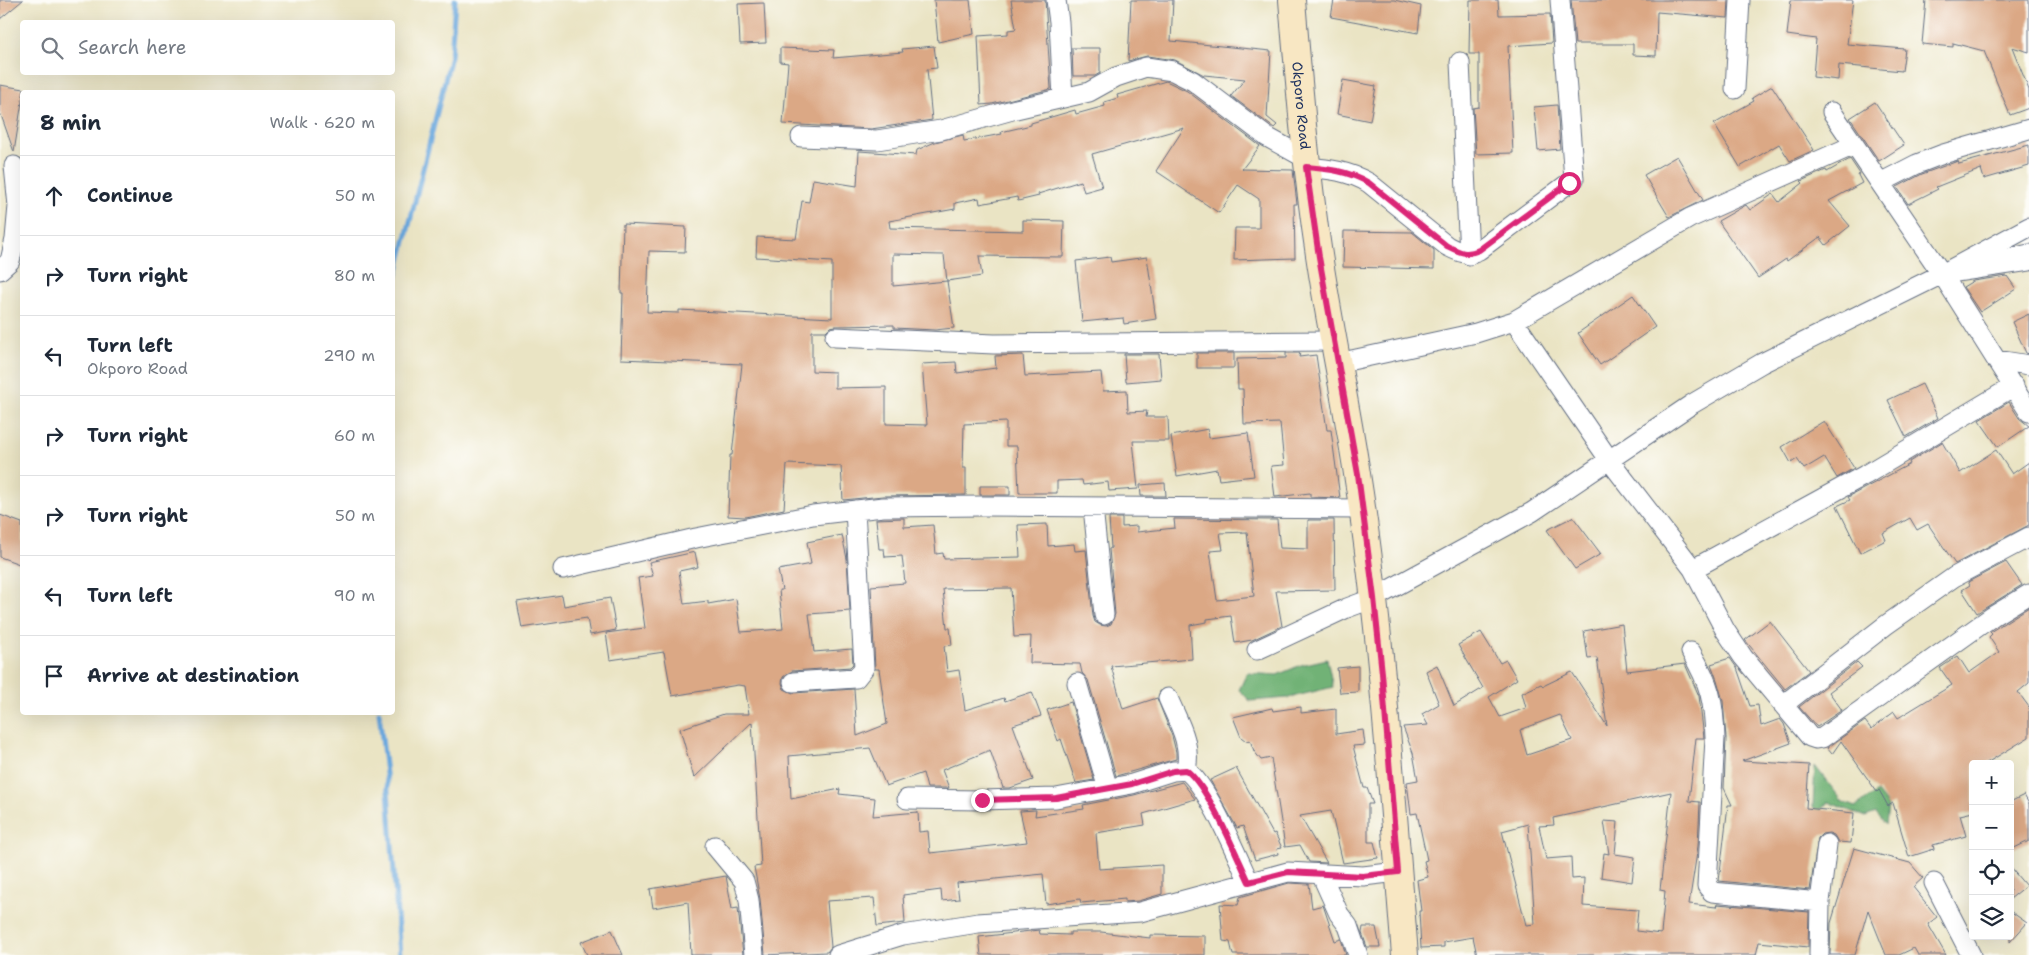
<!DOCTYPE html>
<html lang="en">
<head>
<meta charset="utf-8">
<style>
	body { margin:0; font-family:"Shantell Sans",sans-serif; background:#f6f6f7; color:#1f2937 }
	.controls { position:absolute; right:15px; bottom:15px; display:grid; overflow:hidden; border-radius:5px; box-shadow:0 5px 20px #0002 }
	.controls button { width:45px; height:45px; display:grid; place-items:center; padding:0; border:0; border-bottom:1px solid #e0e1e3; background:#fff; color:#1f2937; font:25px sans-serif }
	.stop { position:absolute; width:15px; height:15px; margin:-11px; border:4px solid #db2777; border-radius:50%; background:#fff }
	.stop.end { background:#db2777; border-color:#fff; box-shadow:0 1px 5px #0008 }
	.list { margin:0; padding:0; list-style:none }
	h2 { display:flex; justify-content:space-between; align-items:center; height:65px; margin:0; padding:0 20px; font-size:21px }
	h2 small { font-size:16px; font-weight:400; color:#747a83 }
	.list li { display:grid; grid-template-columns:32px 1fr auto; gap:15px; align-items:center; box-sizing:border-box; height:80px; padding:0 20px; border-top:1px solid #e0e1e3 }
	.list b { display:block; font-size:19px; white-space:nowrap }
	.list p { margin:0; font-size:16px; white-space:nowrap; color:#747a83 }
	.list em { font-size:16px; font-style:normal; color:#747a83 }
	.icon { flex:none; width:28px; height:28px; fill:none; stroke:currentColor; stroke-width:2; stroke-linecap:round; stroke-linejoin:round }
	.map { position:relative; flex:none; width:2029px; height:955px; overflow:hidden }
	.search { position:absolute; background:#fff; box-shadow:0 5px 20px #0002; left:20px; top:20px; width:375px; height:55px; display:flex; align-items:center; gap:12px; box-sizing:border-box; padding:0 18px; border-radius:5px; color:#747a83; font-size:19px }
	.panel { position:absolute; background:#fff; box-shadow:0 5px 20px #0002; left:20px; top:90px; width:375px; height:625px; border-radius:5px }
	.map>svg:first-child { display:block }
</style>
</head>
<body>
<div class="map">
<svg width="2029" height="955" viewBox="0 0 2029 955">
	<rect width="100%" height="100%" fill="#fdfcf7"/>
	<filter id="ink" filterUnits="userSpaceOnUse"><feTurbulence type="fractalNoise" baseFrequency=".02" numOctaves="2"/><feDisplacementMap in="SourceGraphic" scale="10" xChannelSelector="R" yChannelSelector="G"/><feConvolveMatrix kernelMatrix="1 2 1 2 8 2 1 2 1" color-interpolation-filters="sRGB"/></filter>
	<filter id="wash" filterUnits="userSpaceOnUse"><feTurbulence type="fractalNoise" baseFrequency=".0096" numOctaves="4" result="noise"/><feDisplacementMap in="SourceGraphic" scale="20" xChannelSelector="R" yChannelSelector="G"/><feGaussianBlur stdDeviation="1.12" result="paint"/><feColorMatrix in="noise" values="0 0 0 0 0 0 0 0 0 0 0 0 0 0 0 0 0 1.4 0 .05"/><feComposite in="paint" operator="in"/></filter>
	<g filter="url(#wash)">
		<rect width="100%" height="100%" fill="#eae4c4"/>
		<!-- forest -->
		<path fill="#71b276" stroke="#46706a" d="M1327 659 1333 687 1288 698 1250 701 1239 690 1247 673 1277 675 1301 665Z
			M1815 766 1843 802 1856 807 1877 792 1888 806 1886 825 1876 813 1865 817 1828 802 1817 814 1813 806Z"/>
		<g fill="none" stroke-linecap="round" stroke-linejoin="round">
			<!-- stream -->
			<path stroke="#6ca9de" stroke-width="5" d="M392 294 451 56 455 0
				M379 712 388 791 400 955"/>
		</g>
		<g id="blocks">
			<!-- building -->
			<path fill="#dba885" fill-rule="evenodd" d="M0 0H23L0 19Z
				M934 0H970L974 34 938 42Z
				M1011 0H1045L1051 89 992 104 981 105 978 36 1008 34V30L1016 29Z
				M1131 0H1173L1171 41 1271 51 1267 117 1277 125 1274 128 1231 96 1245 79 1204 75 1175 60 1147 56 1128 61Z
				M1334 0H1394L1421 6 1418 33 1331 17Z
				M1470 0H1498L1499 15 1550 14 1552 43 1508 46 1513 153 1476 154 1473 108 1479 107V54H1469Z
				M1571 0H1729L1728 18 1657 12 1656 56 1633 55V44H1575Z
				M1791 0H1853L1847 44 1905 49 1902 71 1839 65 1838 80 1813 77 1816 39 1787 35Z
				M1926 0H2029V52L2012 47 2029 90V108L2010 115 1984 51 1953 43V47L1922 44Z
				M764 3 766 43 740 44 738 4Z
				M934 46 937 68 927 69 932 120 871 129 783 124 788 63 780 62V48L834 50 833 58 903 52 902 49Z
				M1072 48H1100V73L1095 76H1073Z
				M1343 80 1376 86 1370 121 1337 114Z
				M1166 81 1187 91 1260 146 1242 169 1293 170 1297 204H1294L1295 258 1234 260 1235 228H1259V199L1238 185 1219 213 1156 171 1184 128 1092 154 1102 187 1084 192 1081 181 1038 194 1039 196 1018 201 1017 197 980 204 979 198 955 203V209L889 221 890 228 1023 231V220L1064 221 1063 257 979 256 982 276 947 281 954 328 935 330 894 328V325L836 326 830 327 826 331H812V371L835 372V388L886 387V424L927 425 922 364 956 362 957 373 996 368 995 356 1023 355 1025 376 1101 372 1103 391 1127 390 1128 412 1147 411 1146 417H1168L1169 441H1133L1138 489 1109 491 1108 482 1083 485 1082 480 1057 481V493H1019L1017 446H1006V422L964 424 963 468H966V495L883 496 843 500 841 466 787 464 784 509 745 517 728 516 730 455H732L742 364 621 359 623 293H621L623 224 686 227 685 252 649 251 647 312 679 313V310L832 318V262L756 257 757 237 796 239 802 201 809 202 813 179 857 186 859 151 916 155 917 150 935 142 963 135 964 141 1002 134 1001 132 1031 125V123L1075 110 1076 114 1105 106 1104 102 1118 98 1117 95ZM893 254 944 255 947 281 893 286Z
				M0 85 24 89 14 152 0 112Z
				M1772 86 1814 150 1790 161 1779 144 1740 167 1714 124 1754 101 1752 98Z
				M1875 102 1904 145 1879 161 1850 118Z
				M1557 105 1560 149 1538 151 1534 107Z
				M2029 145V166L1984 179 1981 169 1936 187 1938 189 1908 204 1897 187 1922 174 1947 165 1958 161 1959 164Z
				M1677 156 1703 200 1669 217 1644 175Z
				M1850 159 1860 174 1858 175 1862 183 1829 201 1850 226 1826 245 1820 237 1787 261 1786 259 1758 278 1718 221 1746 205 1750 210 1773 194 1779 202 1803 183 1801 181 1826 170 1827 172Z
				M1344 231 1412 232 1434 250V269L1343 267Z
				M1110 257 1111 262 1147 257 1156 319 1124 324 1123 318 1082 322 1076 261Z
				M2007 276 2016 289 1980 312 1963 287 1973 281Z
				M1633 295 1655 327 1600 365 1578 333Z
				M2029 314V354L2026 353 2012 322Z
				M1197 353H1234V368H1197Z
				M1286 353H1300L1299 357 1316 355 1327 430H1331L1340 498 1310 497V493L1275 497 1271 466 1284 465 1280 423 1244 424 1243 389H1238L1237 359 1286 358Z
				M1124 354H1159L1161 379 1126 382Z
				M1922 384 1938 418 1906 437 1888 400Z
				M2009 402 2019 418 2029 426 1998 447 1979 420Z
				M1824 421 1854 468 1837 478 1824 457 1804 469 1797 459 1791 463 1782 447Z
				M1208 429 1209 438 1248 433 1254 476 1219 480 1217 469 1177 476 1171 436Z
				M1942 442 1960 473 1996 450 2012 474 2029 462V525L1955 564 1928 524 1917 530 1910 518 1883 533 1886 540 1860 553 1837 506 1850 500 1848 497 1910 464 1909 462Z
				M1165 483 1166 496H1141L1140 485Z
				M980 486H1010V495H980Z
				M0 515 22 523V565L0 557Z
				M1573 517 1601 554 1575 569 1547 530Z
				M904 518V527L933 525 936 554 943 553 944 559 1020 557 1018 525 1047 524 1048 546 1074 544 1075 551 1086 550 1093 616 1095 622 1100 625 1106 626 1111 624 1115 614 1109 549 1111 548 1109 518H1122V527L1137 526V532L1175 528 1174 519 1277 520 1280 548 1308 549V520H1334L1335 590 1276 591 1282 626 1252 640 1235 643 1231 616 1207 619V622L1190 625 1192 659 1111 666 1123 709 1157 698 1172 736 1176 752V759L1116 776 1088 680 1082 673 1080 664 1030 663 1031 636 1014 637 1011 588 943 589 947 628H950L952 645 944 646 947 672 959 670 965 710 1004 698 1005 701 1032 692 1041 716 1013 725 1033 780 1010 788H1003L990 750 942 770 949 788H927L923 773 886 786 870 748 789 756 791 799 840 789 839 794 875 798 873 816 918 812 919 832 928 831 930 853 1027 842 1020 811 1036 810 1035 816 1084 809 1083 805 1134 795 1182 782 1195 799 1143 814 1145 825 1096 833 1099 869 1162 865V894L1138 901 1125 902V899L1081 903 1080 899 1046 904 1043 874 967 882 957 883 959 899 942 901 941 890 903 895 905 923 877 926 874 898 827 901 831 947 827 952 765 955 760 899 754 867 761 866 752 722 694 778 680 729 724 714H749L745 686 738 685 672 696 664 652 610 660 606 633 645 628 638 578 653 576 649 562 695 552 698 567 679 571 684 604 708 601V604L736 599 741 632 783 629 779 590H782L778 570 811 564 807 542 842 535 847 559 850 611 809 614 814 652 852 649 853 664 850 667 792 671 783 677 782 683 784 689 793 693 854 689 857 736 887 724 879 669H875L871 586 905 583 902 556 885 557 884 549H879L876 519ZM1247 532 1254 596 1217 600 1210 551 1223 550 1220 533Z
				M2006 562 2022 585 1977 613 1962 590 1970 585 1968 582Z
				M562 595 564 606 610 598 616 630 590 635 587 618 522 628 517 602Z
				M2029 607V683L2018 692 2029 707V737L1985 764H1973V812L1960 815 1966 836 1933 845 1934 849 1909 857 1893 803 1888 806 1879 790 1877 792 1841 741 1832 754 1827 748 1865 721 1871 729 1894 712 1898 718 1952 685 1940 668 1958 656 1969 673 1999 652 1989 637 1992 634 1990 632Z
				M1770 621 1809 671 1785 689 1745 640Z
				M1622 624 1627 671 1685 664 1699 696 1704 738H1696L1689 801 1700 802 1698 846 1689 904 1716 907 1717 904 1809 912 1808 947 1759 942 1756 955H1646L1624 953 1623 955H1477L1473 937 1444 942V947L1421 948 1419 911H1421L1417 880 1428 877 1424 861 1427 860 1417 813 1411 814 1407 782 1418 780 1413 753 1403 727 1428 725 1422 714 1439 704 1426 671 1437 665 1454 706 1483 688 1458 645 1481 632 1500 663 1506 660 1517 679 1489 697 1500 717 1526 708 1522 693 1541 684 1543 686 1572 672 1607 726 1597 658 1588 659 1584 631ZM1560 715 1572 740 1527 755 1520 730ZM1671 792 1660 890 1665 891 1661 934 1636 931 1638 910 1583 906 1584 878 1572 879 1571 857 1546 859 1539 826 1554 825 1553 818ZM1528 824 1535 924 1526 925 1502 831Z
				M1730 658 1737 668 1750 706 1758 705 1761 726 1780 719 1784 724 1791 743 1742 761 1809 765 1806 808 1854 813 1851 843 1838 842 1834 835 1829 833 1822 834 1818 838 1810 890 1719 881 1728 805H1732L1724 788 1726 738 1723 701 1717 680 1711 664Z
				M1857 662 1862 667 1829 692 1842 710 1817 727 1799 707Z
				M1358 666V692L1340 693 1337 668Z
				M1071 702 1094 780 1076 783 1061 739 1058 741 1047 710Z
				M1301 707V713L1336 709V734L1363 730 1365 745 1353 746 1364 788H1367L1373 804H1368V842H1374L1378 858 1343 863 1331 811 1300 816 1327 863 1309 862 1300 845 1285 847 1271 758 1261 760 1254 751 1250 740 1246 741 1241 737 1233 717 1272 708 1273 711Z
				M1236 768 1273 834 1275 833 1282 848 1277 849 1278 854 1255 860 1243 826 1237 828 1210 780Z
				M2024 795 2029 804V841L2010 850V802Z
				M1604 821 1618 822 1615 854 1635 857 1632 882 1601 877 1604 853 1609 854Z
				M1854 848 1910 863 1923 878 1913 887 1937 917 1928 924 1946 955H1918L1914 948 1899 955H1886L1868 910 1855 955H1830L1831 923Z
				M2010 867 2026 886 2010 899Z
				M726 876 732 909 738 908 743 955H691L688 902 653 908 650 889Z
				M1289 883 1309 884 1312 908 1323 905 1335 941 1341 939 1346 955H1233L1230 942 1223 941 1220 904 1238 905 1240 897Z
				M2010 911 2027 923 2010 942Z
				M1363 927H1376L1380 947H1367L1362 933Z
				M612 930 623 955H587L581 942Z
				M1039 930 1040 934 1070 935V932H1101L1150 938V935L1205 936V955H981L979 937Z"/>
		</g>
	</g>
	<g filter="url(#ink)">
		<use href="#blocks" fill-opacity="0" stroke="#636e82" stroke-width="1"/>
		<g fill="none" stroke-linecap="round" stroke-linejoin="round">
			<defs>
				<path id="minor" d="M1056 0 1059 22 1063 98
					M1460 62 1469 255
					M1735 89 1740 0
					M1832 112 1942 274 2029 412
					M801 137 877 140 941 130 1016 109 1089 92 1116 77 1146 67 1173 71 1193 81 1267 137 1305 158
					M1306 167C1329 169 1349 171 1369 183L1447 246C1459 252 1466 256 1479 250L1574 179 1560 0
					M1880 183 1917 164 1943 154 2029 129
					M1964 269 2029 254
					M0 270 10 261 15 239 18 206 14 166
					M1956 272 2029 261
					M1514 321 1610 461 1693 569 1725 630 1743 657 1810 737 1816 739 1822 738 1993 616 2029 594
					M835 337 994 344 1334 341
					M1997 360 2029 365
					M1338 363 1476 333 1514 321 1690 218 1854 145
					M1093 507 1104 615
					M563 569 696 538 813 515 883 507 983 506 1362 509
					M1693 569 1865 475 2014 386
					M1257 650 1347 608 1374 598 1532 512 1692 404 1762 363 1942 274 2029 227
					M1691 652C1710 684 1714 701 1715 738L1707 886 1712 892 1820 902
					M793 682 856 678 864 668 855 510
					M1077 683 1108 789
					M1168 698C1178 722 1192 743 1186 770
					M1783 705 1886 625 1954 577 2029 537
					M907 799 982 800 1056 798 1132 784 1173 771 1186 770C1208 786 1236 854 1249 882
					M715 846 744 881 749 900 754 955
					M1321 874 1339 914 1348 926 1358 955
					M1934 883 1971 955
					M838 955 903 935 978 923 1140 912 1288 872 1363 876 1398 872
					M1819 955 1820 902 1827 844"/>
				<g id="secondary">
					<path id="s1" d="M1292 0C1299 85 1306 170 1319 255 1330 328 1346 401 1357 474 1382 633 1392 794 1405 955"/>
				</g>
			</defs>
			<!-- minor casing -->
			<use href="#minor" stroke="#636e82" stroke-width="21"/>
			<!-- secondary casing -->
			<use href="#secondary" stroke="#636e82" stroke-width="28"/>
			<!-- minor -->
			<use href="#minor" stroke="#fff" stroke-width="19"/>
			<!-- secondary -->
			<use href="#secondary" stroke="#f8e7c3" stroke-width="26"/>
		</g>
	</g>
	<g fill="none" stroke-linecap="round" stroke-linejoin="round" filter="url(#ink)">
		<!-- route -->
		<path stroke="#db2777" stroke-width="6" d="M982 800 1056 798 1132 784 1173 771 1186 770C1208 786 1236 854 1249 882L1288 872 1363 876 1398 872 1382 673 1374 598 1358 474 1319 257 1306 167C1329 169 1349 171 1369 183L1447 246C1459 252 1466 256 1479 250L1569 183"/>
	</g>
	<g text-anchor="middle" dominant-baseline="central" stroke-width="5" stroke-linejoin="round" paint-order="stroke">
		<!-- street labels -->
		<g font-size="14" fill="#1b2f5e" stroke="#fdfcf7">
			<text stroke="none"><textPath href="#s1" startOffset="106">Okporo Road</textPath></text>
		</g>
	</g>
</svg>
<div class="controls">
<button>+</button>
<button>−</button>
<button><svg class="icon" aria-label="locate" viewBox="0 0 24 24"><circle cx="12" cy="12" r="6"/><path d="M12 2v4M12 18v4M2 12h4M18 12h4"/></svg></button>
<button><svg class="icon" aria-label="layers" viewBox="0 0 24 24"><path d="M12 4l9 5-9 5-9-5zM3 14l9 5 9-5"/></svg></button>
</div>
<div class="stop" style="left:1569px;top:183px"></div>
<div class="stop end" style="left:982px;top:800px"></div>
<div class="search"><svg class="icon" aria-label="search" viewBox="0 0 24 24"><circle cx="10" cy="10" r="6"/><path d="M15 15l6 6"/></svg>Search here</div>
<section class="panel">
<h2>8 min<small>Walk · 620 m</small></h2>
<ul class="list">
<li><svg class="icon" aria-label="ahead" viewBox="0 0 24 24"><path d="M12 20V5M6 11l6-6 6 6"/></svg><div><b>Continue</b></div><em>50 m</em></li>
<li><svg class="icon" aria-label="right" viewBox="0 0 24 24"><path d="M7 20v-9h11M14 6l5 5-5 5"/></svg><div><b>Turn right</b></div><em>80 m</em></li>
<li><svg class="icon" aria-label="left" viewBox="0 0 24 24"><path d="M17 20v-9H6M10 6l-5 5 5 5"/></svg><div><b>Turn left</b><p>Okporo Road</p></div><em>290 m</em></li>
<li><svg class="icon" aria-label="right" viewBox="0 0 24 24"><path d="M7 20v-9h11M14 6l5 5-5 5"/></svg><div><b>Turn right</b></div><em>60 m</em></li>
<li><svg class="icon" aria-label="right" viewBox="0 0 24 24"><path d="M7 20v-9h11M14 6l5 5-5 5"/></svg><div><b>Turn right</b></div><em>50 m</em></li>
<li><svg class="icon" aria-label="left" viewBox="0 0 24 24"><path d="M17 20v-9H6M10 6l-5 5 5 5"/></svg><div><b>Turn left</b></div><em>90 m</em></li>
<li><svg class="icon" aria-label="arrive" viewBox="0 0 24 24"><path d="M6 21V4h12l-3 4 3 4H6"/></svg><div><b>Arrive at destination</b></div></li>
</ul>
</section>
</div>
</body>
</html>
